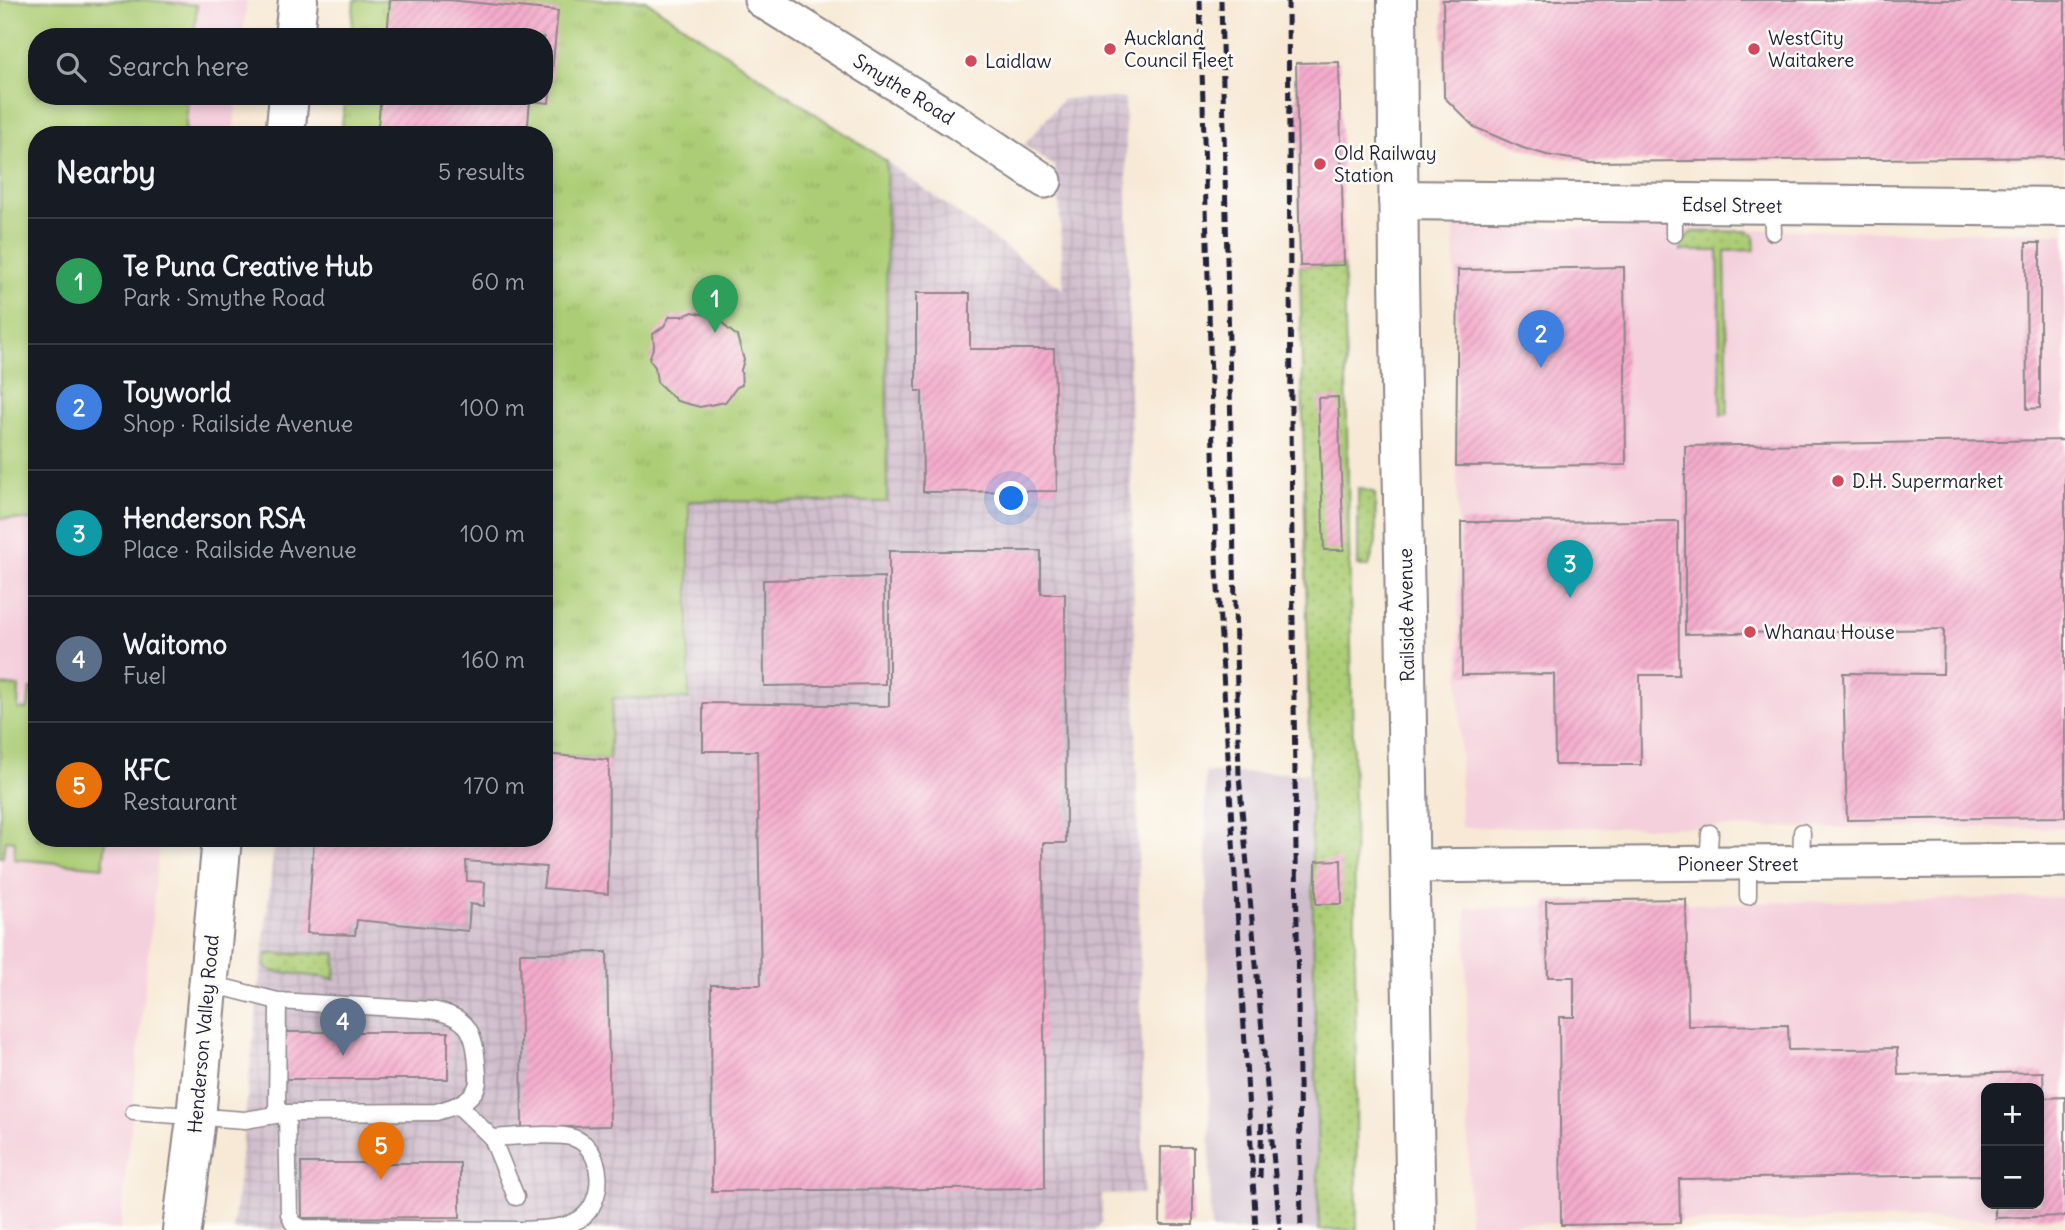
<!DOCTYPE html>
<html lang="en">
<head>
<meta charset="utf-8">
<style>
	body { margin:0; font-family:Delius,sans-serif; background:#242831; color:#f1f3f6 }
	.controls { position:absolute; right:21px; bottom:21px; display:grid; overflow:hidden; border-radius:14px; box-shadow:0 4px 10px #0003 }
	.controls button { width:63px; height:63px; display:grid; place-items:center; padding:0; border:0; border-bottom:2px solid #363941; background:#171b24; color:#f1f3f6; font:35px sans-serif }
	.you { position:absolute; left:1012px; top:499px; width:24px; height:24px; margin:-18px; border:5px solid #fff; border-radius:50%; background:#1a73e8; box-shadow:0 0 0 10px #1a73e833 }
	.badge { display:grid; place-items:center; width:46px; height:46px; border-radius:50%; background:#0b8043; color:#fff; font-size:23px; font-weight:700 }
	.pin { position:absolute; translate:-50% -58px; filter:drop-shadow(0 2px 4px #0008) }
	.pin::after { content:''; position:absolute; top:37px; width:24px; height:21px; background:inherit; clip-path:polygon(0 0,100% 0,50% 100%) }
	.list { margin:0; padding:0; list-style:none }
	h2 { display:flex; justify-content:space-between; align-items:center; height:91px; margin:0; padding:0 28px; font-size:30px }
	h2 small { font-size:23px; font-weight:400; color:#9ea1a6 }
	.list li { display:grid; grid-template-columns:46px 1fr auto; gap:21px; align-items:center; box-sizing:border-box; height:126px; padding:0 28px; border-top:2px solid #363941 }
	.list b { display:block; font-size:26px; white-space:nowrap }
	.list p { margin:0; font-size:23px; white-space:nowrap; color:#9ea1a6 }
	.list em { font-size:23px; font-style:normal; color:#9ea1a6 }
	.icon { flex:none; width:38px; height:38px; fill:none; stroke:currentColor; stroke-width:2; stroke-linecap:round; stroke-linejoin:round }
	.map { position:relative; flex:none; width:2065px; height:1230px; overflow:hidden }
	.search { position:absolute; background:#171b24; box-shadow:0 4px 10px #0003; left:28px; top:28px; width:525px; height:77px; display:flex; align-items:center; gap:18px; box-sizing:border-box; padding:0 24px; border-radius:28px; color:#9ea1a6; font-size:26px }
	.panel { position:absolute; background:#171b24; box-shadow:0 4px 10px #0003; left:28px; top:126px; width:525px; height:721px; border-radius:28px }
	.map>svg:first-child { display:block }
</style>
</head>
<body>
<div class="map">
<svg width="2065" height="1230" viewBox="0 0 2065 1230">
	<defs>
		<pattern id="industrial-grid" width="8" height="8" patternUnits="userSpaceOnUse" patternTransform="scale(1.75)"><rect width="8" height="8" fill="#d0bdcc"/><path d="M0 4h8M4 0v8" fill="none" stroke="#b2a2b0"/></pattern>
		<pattern id="grass-dots" width="8" height="8" patternUnits="userSpaceOnUse" patternTransform="scale(1.75)"><rect width="8" height="8" fill="#accd75"/><path d="M2 2h.1M6 6h.1" fill="none" stroke="#94b066" stroke-width="1.8" stroke-linecap="round"/></pattern>
		<pattern id="park-tufts" width="24" height="20" patternUnits="userSpaceOnUse" patternTransform="scale(1.75)"><rect width="24" height="20" fill="#accd75"/><path d="M3 7l-1-3M5 7V3M7 7l1-3M15 17l-1-3M17 17v-4M19 17l1-3" fill="none" stroke="#94b066"/></pattern>
		<pattern id="building-hatch" width="6" height="6" patternUnits="userSpaceOnUse" patternTransform="scale(1.75)"><rect width="6" height="6" fill="#f4abcb"/><path d="M-1 1l2-2M0 6l6-6M5 7l2-2" fill="none" stroke="#d193af"/></pattern>
	</defs>
	<rect width="100%" height="100%" fill="#fdfcf7"/>
	<filter id="ink" filterUnits="userSpaceOnUse"><feTurbulence type="fractalNoise" baseFrequency=".0143" numOctaves="2"/><feDisplacementMap in="SourceGraphic" scale="14" xChannelSelector="R" yChannelSelector="G"/><feConvolveMatrix kernelMatrix="1 2 1 2 8 2 1 2 1" color-interpolation-filters="sRGB"/></filter>
	<filter id="wash" filterUnits="userSpaceOnUse"><feTurbulence type="fractalNoise" baseFrequency=".00686" numOctaves="4" result="noise"/><feDisplacementMap in="SourceGraphic" scale="28" xChannelSelector="R" yChannelSelector="G"/><feGaussianBlur stdDeviation="1.57" result="paint"/><feColorMatrix in="noise" values="0 0 0 0 0 0 0 0 0 0 0 0 0 0 0 0 0 1.4 0 .05"/><feComposite in="paint" operator="in"/></filter>
	<g filter="url(#wash)">
		<rect width="100%" height="100%" fill="#f7e9d5"/>
		<!-- built -->
		<path fill="#f4cfdc" fill-rule="evenodd" d="M0 0H247L243 37H37V96H237L233 135H37V838H160L120 1230H0Z
			M1454 226 2065 233V828L1461 827Z
			M2065 897V1218L1469 1224 1466 908ZM1986 1088H2039V1204H1986Z"/>
		<!-- industrial -->
		<path fill="url(#industrial-grid)" d="M1125 98 1144 1194 1102 1195V1222L1096 1230H233L275 838H544L613 698H689V501L887 502 886 161 1064 290 1058 182 1054 166 1024 145 1063 99Z"/>
		<!-- railway -->
		<path fill="#d0bdcc" d="M1205 773H1308L1319 1230H1211Z"/>
		<!-- grass -->
		<path fill="url(#grass-dots)" stroke="#677858" stroke-width="2" d="M1749 231 1754 235 1755 250 1725 251 1728 414 1721 415 1718 251H1681V244L1692 232Z
			M1344 265 1354 804 1357 1230H1319L1300 266Z
			M1358 488 1375 493 1376 542 1369 566H1358Z
			M336 953 335 979 272 971 265 967 266 954Z"/>
		<!-- park -->
		<path fill="url(#park-tufts)" stroke="#677858" stroke-width="2" d="M354 0H645L886 161 887 502 689 501V699L613 698 609 760 544 754V135H341L345 96H544V37H351Z"/>
		<!-- pitch -->
		<path fill="#accd75" stroke="#677858" stroke-width="2" d="M0 0H146L197 5 194 37H37V96H188L185 135H37V521L0 518Z
			M0 685 19 687 18 709H28L30 689H37V838H106L103 867 14 859 15 841 5 840 3 857H0Z"/>
		<g id="blocks">
			<!-- building -->
			<path fill="url(#building-hatch)" d="M390 0H449L558 11 549 103 530 101 527 135H377L381 96H544V37H387Z
				M1443 0H2065V157L1589 162 1547 155 1523 148 1474 127 1444 97Z
				M1339 62 1344 265 1300 266 1296 63Z
				M2026 243H2040V408L2027 409Z
				M1624 267 1626 465 1456 466 1458 270Z
				M916 293H970V349H1054L1057 491 923 492 922 391H916Z
				M693 312 719 318 727 328 737 336 744 360 741 370 742 385 737 387 725 402 700 407 677 401 657 382 655 367 649 359 654 346 653 334 664 326 670 316H683Z
				M1338 397 1344 550H1324L1318 398Z
				M2065 440V817L1847 820 1843 673 1943 674 1944 629 1685 634V446Z
				M1678 521 1679 675H1640L1641 765H1555L1554 674 1462 675 1461 522Z
				M889 551H1041V594H1065L1066 843H1043L1045 1188 712 1191 711 985H761L757 751H703V703L889 706Z
				M884 577 885 684 764 686 763 580Z
				M544 754 609 760 608 894 543 888 546 867 466 861 467 881 485 882 484 906 470 904 468 931 357 920 355 935 307 933 314 838H544Z
				M1341 860 1342 904H1316V861Z
				M1686 899 1688 1026 1788 1025 1789 1050 1897 1048 1898 1075 2043 1072 2044 1098 2065 1097V1216L1995 1218V1204H2039V1088H1986V1175L1679 1179 1680 1223 1561 1225 1559 1017H1574V977H1548L1546 901Z
				M607 952 610 1126 522 1128 520 953Z
				M273 1032H448V1079H273Z
				M1161 1147H1193V1225H1160Z
				M301 1163H460V1217L302 1218Z"/>
		</g>
	</g>
	<g filter="url(#ink)">
		<use href="#blocks" fill-opacity="0" stroke="#8c8688" stroke-width="2"/>
		<g fill="none" stroke-linecap="round" stroke-linejoin="round">
			<defs>
				<path id="service" d="M1772 205 1773 232
					M1674 234V205
					M1708 864 1710 833
					M1801 864 1802 832
					M1748 865V896
					M458 1105 492 1138 516 1197
					M134 1112 245 1120 287 1113 436 1112C450 1108 465 1104 474 1092 480 1084 478 1074 477 1065 475 1030 467 1016 430 1010L278 1001 207 983
					M287 1113 289 1214 293 1223 302 1228 517 1230C538 1229 562 1230 580 1219 606 1202 605 1149 574 1138 556 1132 513 1137 492 1138
					M277 1115 278 1001"/>
				<path id="minor" d="M761 0 957 122 1045 181
					M1410 866 2065 860"/>
				<path id="tertiary" d="M1398 200 2065 207"/>
				<path id="secondary" d="M1397 0 1399 276 1416 1230
					M294 37 298 0
					M285 135 289 96
					M182 1230 196 1118 222 838"/>
			</defs>
			<!-- service casing -->
			<use href="#service" stroke="#8c8688" stroke-width="19"/>
			<!-- minor casing -->
			<use href="#minor" stroke="#8c8688" stroke-width="37"/>
			<!-- tertiary casing -->
			<use href="#tertiary" stroke="#8c8688" stroke-width="42"/>
			<!-- secondary casing -->
			<use href="#secondary" stroke="#8c8688" stroke-width="42"/>
			<!-- service -->
			<use href="#service" stroke="#fff" stroke-width="16"/>
			<!-- minor -->
			<use href="#minor" stroke="#fff" stroke-width="33"/>
			<!-- tertiary -->
			<use href="#tertiary" stroke="#fff" stroke-width="38"/>
			<!-- secondary -->
			<use href="#secondary" stroke="#fff" stroke-width="38"/>
			<!-- rail -->
			<path stroke="#22223b" stroke-width="5" stroke-dasharray="10 5" stroke-linecap="butt" d="M1200 0 1216 554 1256 1230
				M1221 0 1239 776 1280 1230
				M1288 0 1292 548 1301 1230
				M1260 1178 1262 1118"/>
		</g>
	</g>
	<!-- markers -->
	<g fill="#d1495b" stroke="#fdfcf7" stroke-width="2.5">
		<circle cx="1110" cy="49" r="7"/>
		<circle cx="1754" cy="49" r="7"/>
		<circle cx="971" cy="61" r="7"/>
		<circle cx="1320" cy="164" r="7"/>
		<circle cx="1838" cy="481" r="7"/>
		<circle cx="1750" cy="632" r="7"/>
	</g>
	<g text-anchor="middle" dominant-baseline="central" stroke-width="5" stroke-linejoin="round" paint-order="stroke">
		<!-- poi labels -->
		<g font-size="19" fill="#22223b" stroke="#fdfcf7" text-anchor="start">
			<text x="1124" y="38">Auckland<tspan x="1124" dy="22">Council Fleet</tspan></text>
			<text x="1768" y="38">WestCity<tspan x="1768" dy="22">Waitakere</tspan></text>
			<text x="985" y="61">Laidlaw</text>
			<text x="1334" y="153">Old Railway<tspan x="1334" dy="22">Station</tspan></text>
			<text x="1852" y="481">D.H. Supermarket</text>
			<text x="1764" y="632">Whanau House</text>
		</g>
		<!-- street labels -->
		<g font-size="19" fill="#22223b" stroke="#fdfcf7">
			<text transform="translate(904 89) rotate(32)">Smythe Road</text>
			<text transform="translate(1732 205) rotate(1)">Edsel Street</text>
			<text transform="translate(1406 615) rotate(-91)">Railside Avenue</text>
			<text x="1738" y="864">Pioneer Street</text>
			<text transform="translate(203 1034) rotate(-85)">Henderson Valley Road</text>
		</g>
	</g>
</svg>
<div class="controls">
<button>+</button>
<button>−</button>
</div>
<div class="you"></div>
<div class="pin badge" style="left:715px;top:333px;background:#2e9e5b">1</div>
<div class="pin badge" style="left:1541px;top:368px;background:#3f7fe0">2</div>
<div class="pin badge" style="left:1570px;top:598px;background:#0f9aa8">3</div>
<div class="pin badge" style="left:343px;top:1056px;background:#5c6f8a">4</div>
<div class="pin badge" style="left:381px;top:1180px;background:#e8710a">5</div>
<div class="search"><svg class="icon" aria-label="search" viewBox="0 0 24 24"><circle cx="10" cy="10" r="6"/><path d="M15 15l6 6"/></svg>Search here</div>
<section class="panel">
<h2>Nearby<small>5 results</small></h2>
<ul class="list">
<li><span class="badge" style="background:#2e9e5b">1</span><div><b>Te Puna Creative Hub</b><p>Park · Smythe Road</p></div><em>60 m</em></li>
<li><span class="badge" style="background:#3f7fe0">2</span><div><b>Toyworld</b><p>Shop · Railside Avenue</p></div><em>100 m</em></li>
<li><span class="badge" style="background:#0f9aa8">3</span><div><b>Henderson RSA</b><p>Place · Railside Avenue</p></div><em>100 m</em></li>
<li><span class="badge" style="background:#5c6f8a">4</span><div><b>Waitomo</b><p>Fuel</p></div><em>160 m</em></li>
<li><span class="badge" style="background:#e8710a">5</span><div><b>KFC</b><p>Restaurant</p></div><em>170 m</em></li>
</ul>
</section>
</div>
</body>
</html>
